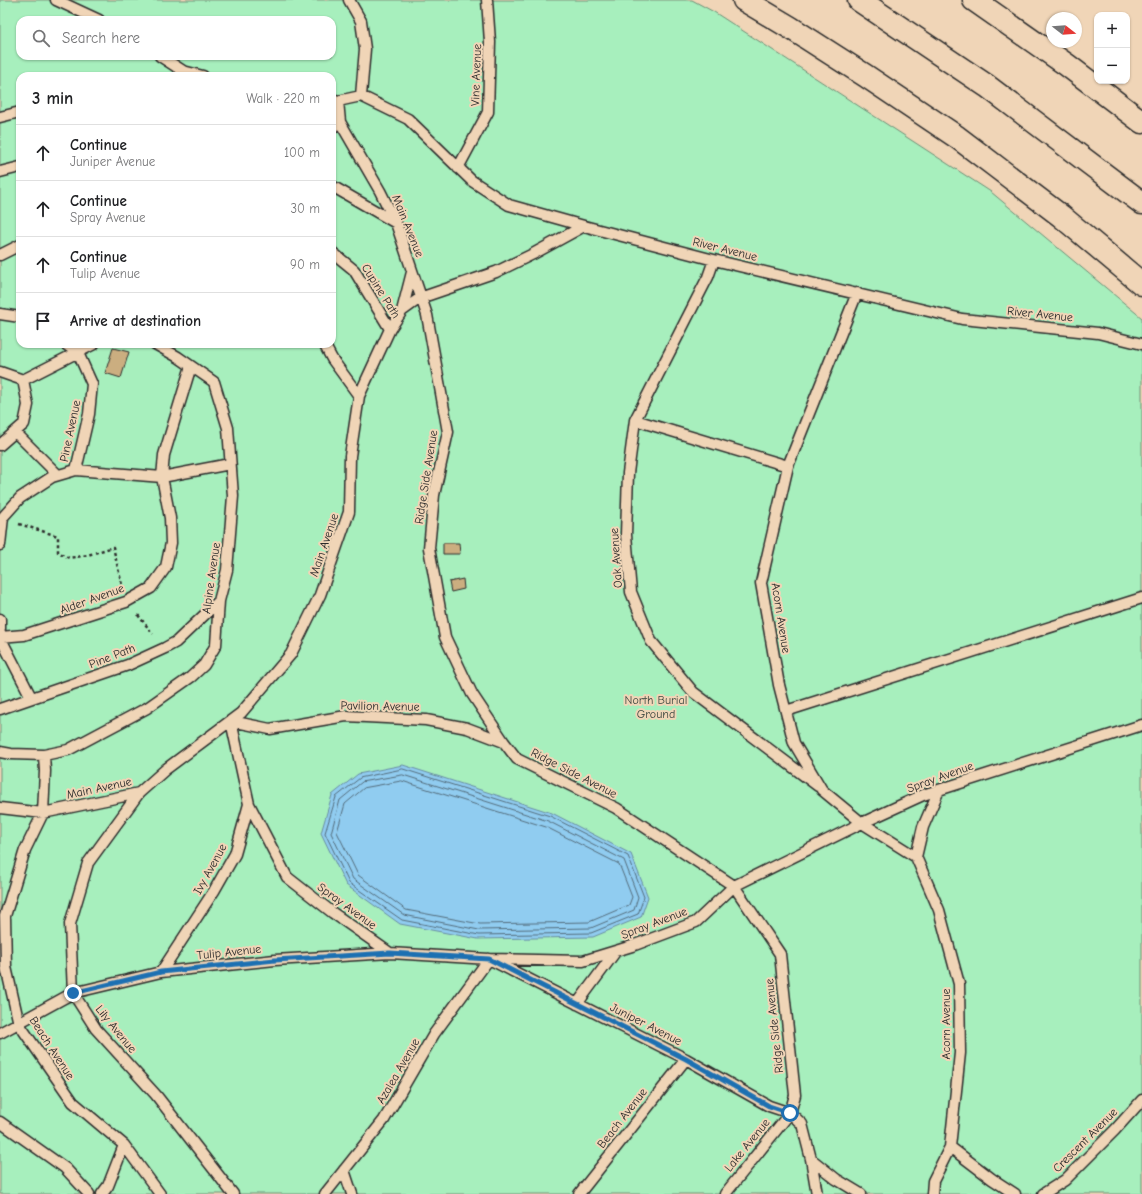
<!DOCTYPE html>
<html lang="en">
<head>
<meta charset="utf-8">
<style>
	body { margin:0; font-family:"Comic Neue",sans-serif; background:#f2f2f2; color:#202124 }
	.controls { position:absolute; right:12px; top:12px; display:grid; overflow:hidden; border-radius:8px; box-shadow:0 1px 3px #0004 }
	.controls button { width:36px; height:36px; display:grid; place-items:center; padding:0; border:0; border-bottom:1px solid #e0e0e0; background:#fff; color:#202124; font:20px sans-serif }
	.compass { position:absolute; left:1046px; top:12px; width:36px; height:36px; border-radius:50%; background:#fff; box-shadow:0 1px 3px #0004; rotate:107deg }
	.stop { position:absolute; width:12px; height:12px; margin:-9px; border:3px solid #1f6fb2; border-radius:50%; background:#fff }
	.stop.end { background:#1f6fb2; border-color:#fff; box-shadow:0 1px 4px #0008 }
	.list { margin:0; padding:0; list-style:none }
	h2 { display:flex; justify-content:space-between; align-items:center; height:52px; margin:0; padding:0 16px; font-size:17px }
	h2 small { font-size:13px; font-weight:400; color:#757577 }
	.list li { display:grid; grid-template-columns:26px 1fr auto; gap:12px; align-items:center; box-sizing:border-box; height:56px; padding:0 16px; border-top:1px solid #e0e0e0 }
	.list b { display:block; font-size:15px; white-space:nowrap }
	.list p { margin:0; font-size:13px; white-space:nowrap; color:#757577 }
	.list em { font-size:13px; font-style:normal; color:#757577 }
	.icon { flex:none; width:22px; height:22px; fill:none; stroke:currentColor; stroke-width:2; stroke-linecap:round; stroke-linejoin:round }
	.map { position:relative; flex:none; width:1142px; height:1194px; overflow:hidden }
	.search { position:absolute; background:#fff; box-shadow:0 1px 3px #0004; left:16px; top:16px; width:320px; height:44px; display:flex; align-items:center; gap:10px; box-sizing:border-box; padding:0 14px; border-radius:12px; color:#757577; font-size:15px }
	.panel { position:absolute; background:#fff; box-shadow:0 1px 3px #0004; left:16px; top:72px; width:320px; height:276px; border-radius:12px }
	.map>svg:first-child { display:block }
</style>
</head>
<body>
<div class="map">
<svg width="1142" height="1194" viewBox="0 0 1142 1194">
	<rect width="100%" height="100%" fill="#f0d5b7"/>
	<filter id="ink" filterUnits="userSpaceOnUse"><feTurbulence type="fractalNoise" baseFrequency=".025" numOctaves="2"/><feDisplacementMap in="SourceGraphic" scale="8" xChannelSelector="R" yChannelSelector="G"/><feConvolveMatrix kernelMatrix="1 2 1 2 8 2 1 2 1" color-interpolation-filters="sRGB"/></filter>
	<g filter="url(#ink)">
		<!-- green -->
		<path fill="#a7efbd" stroke="#698d74" fill-rule="evenodd" d="M0 0H692L714 12 991 192 1142 318V1194H0ZM20 20H332V56H20ZM20 76H332V344H20Z"/>
		<!-- water -->
		<path fill="#90ccf0" stroke="#688ca1" d="M403 765 552 813 631 854 648 897 641 917 593 937 478 939 400 924 346 885 321 833 332 795 358 774Z"/>
		<g fill="none" stroke-linecap="round" stroke-linejoin="round">
			<!-- shore -->
			<path stroke="#536b7a" stroke-width="1" d="M403 769 550 816 628 856 644 897 638 914 591 933 479 935 402 920 349 883 325 833 336 797 360 778Z
				M403 775 548 821 624 860 638 897 634 910 591 928 479 930 404 915 353 879 331 833 340 800 362 782Z
				M402 781 546 827 619 864 632 897 629 905 589 922 480 924 406 910 358 875 337 832 345 804 364 788Z"/>
		</g>
		<!-- building -->
		<path fill="#cbae80" stroke="#2b2b2b" d="M113 348 129 352 121 378 105 373Z
			M443 543H459L460 554H443Z
			M463 579 464 589 451 592 449 582Z"/>
		<g fill="none" stroke-linecap="round" stroke-linejoin="round">
			<defs>
				<path id="lane" d="M56 0 99 20
					M349 0 361 21 365 49 361 96
					M160 56 183 71 203 76
					M332 99 338 101 340 122 380 191 396 223 427 315 448 432 434 495 429 548 445 637 472 694 504 742 517 759 616 808 734 886 780 954 795 1095 790 1113 802 1124 811 1159 817 1194
					M338 101 361 96 408 119 472 181 509 205 584 226 714 260 962 319 1098 333 1142 344
					M0 117 20 112
					M332 128 340 122
					M458 168 488 112 490 42 487 0
					M0 172 20 167
					M332 186 396 223
					M332 252 354 270 390 329
					M0 255 20 245
					M714 260 708 277 635 420 628 473 626 535 631 592 651 641 693 692 818 786
					M857 293 788 466 761 583 779 685 794 743 822 790 862 823 916 857
					M402 311 420 298 496 272 533 254 584 226
					M0 314 20 317
					M324 344 332 359 359 396
					M0 372 23 380 28 405 24 424 0 445
					M23 380 94 344
					M635 420 788 466
					M15 432 58 475
					M76 470 162 477 230 464
					M0 545 3 517 20 498 52 477 76 470 89 414 92 384 78 353 65 344
					M0 619V629
					M0 637 24 635 126 602 151 588 166 567 171 543 170 518 162 477 164 455 191 366
					M0 637 31 697
					M0 709 128 665 165 648 176 642 219 601
					M786 711 1142 598
					M0 752 11 754 44 755 68 750 147 708 191 677 204 665 216 645 219 601 227 570 233 496 228 428 214 382 178 357 155 344
					M44 755 45 771 43 813 25 850 5 916 6 967 19 1024 73 1102 124 1145 160 1194
					M139 793 88 863 70 924 73 993 96 1029 156 1095 233 1194
					M249 804 287 877 333 913 390 953 489 959 583 961 632 946 696 922 734 886 862 823 923 795 1142 725
					M0 808 43 813 139 793 166 769 241 713 291 654 320 595 349 512 350 456 359 396 390 329 402 311 412 272
					M161 972 214 891 235 854 249 804 231 721 270 729 346 716 426 720 467 728 504 742
					M577 1004 616 951
					M0 1033 73 993 161 972 275 960 390 953
					M0 1122 65 1168 89 1194
					M950 1147 992 1179 1015 1194
					M811 1159 836 1179 861 1194
					M344 1170 352 1194
					M102 1194 108 1186 124 1145
					M325 1194 384 1120 434 1034 489 959 686 1059 769 1106 790 1113 725 1194
					M579 1194 686 1059
					M932 1194 933 1181 950 1147 960 1053 959 984 939 910 916 857 923 827 939 790
					M1043 1194 1065 1180 1115 1130 1142 1100"/>
				<path id="highway" d="M744 0 791 28 866 76 957 137 1061 216 1142 284
					M859 0 987 86 1142 203
					M974 0 1067 65 1142 122"/>
			</defs>
			<!-- lane casing -->
			<use href="#lane" stroke="#2b2b2b" stroke-width="13"/>
			<!-- highway casing -->
			<use href="#highway" stroke="#2b2b2b" stroke-width="25"/>
			<!-- path -->
			<path stroke="#2b2b2b" stroke-width="2.5" stroke-dasharray="3 3" stroke-linecap="butt" d="M19 524 58 536V552L69 558 88 555 113 547 122 585
				M138 615 153 634"/>
			<!-- lane -->
			<use href="#lane" stroke="#f0d5b7" stroke-width="10"/>
			<!-- highway -->
			<use href="#highway" stroke="#f0d5b7" stroke-width="22"/>
		</g>
	</g>
	<g fill="none" stroke-linecap="round" stroke-linejoin="round" filter="url(#ink)">
		<!-- route -->
		<path stroke="#1f6fb2" stroke-width="5" d="M73 993 161 972 275 960 390 953 489 959 686 1059 769 1106 790 1113"/>
	</g>
	<g text-anchor="middle" dominant-baseline="central" stroke-width="4" stroke-linejoin="round" paint-order="stroke">
		<!-- street labels -->
		<g font-size="12" fill="#2b2b2b" stroke="#f0d5b7">
			<text transform="translate(476 75) rotate(-88)">Vine Avenue</text>
			<text transform="translate(408 226) rotate(68)">Main Avenue</text>
			<text transform="translate(725 249) rotate(14)">River Avenue</text>
			<text transform="translate(381 291) rotate(58)">Cupine Path</text>
			<text transform="translate(1040 314) rotate(6)">River Avenue</text>
			<text transform="translate(70 431) rotate(-78)">Pine Avenue</text>
			<text transform="translate(426 477) rotate(-81)">Ridge Side Avenue</text>
			<text transform="translate(324 545) rotate(-71)">Main Avenue</text>
			<text transform="translate(616 558) rotate(-94)">Oak Avenue</text>
			<text transform="translate(211 578) rotate(-82)">Alpine Avenue</text>
			<text transform="translate(92 599) rotate(-20)">Alder Avenue</text>
			<text transform="translate(781 618) rotate(81)">Acorn Avenue</text>
			<text transform="translate(112 656) rotate(-21)">Pine Path</text>
			<text transform="translate(380 706) rotate(1)">Pavilion Avenue</text>
			<text transform="translate(574 773) rotate(27)">Ridge Side Avenue</text>
			<text transform="translate(940 777) rotate(-20)">Spray Avenue</text>
			<text transform="translate(99 788) rotate(-12)">Main Avenue</text>
			<text transform="translate(210 869) rotate(-61)">Ivy Avenue</text>
			<text transform="translate(347 906) rotate(36)">Spray Avenue</text>
			<text transform="translate(654 923) rotate(-21)">Spray Avenue</text>
			<text transform="translate(229 952) rotate(-6)">Tulip Avenue</text>
			<text transform="translate(646 1024) rotate(27)">Juniper Avenue</text>
			<text transform="translate(946 1024) rotate(-90)">Acorn Avenue</text>
			<text transform="translate(774 1026) rotate(-96)">Ridge Side Avenue</text>
			<text transform="translate(116 1029) rotate(51)">Lily Avenue</text>
			<text transform="translate(52 1048) rotate(57)">Beach Avenue</text>
			<text transform="translate(398 1071) rotate(-60)">Azalea Avenue</text>
			<text transform="translate(622 1118) rotate(-52)">Beach Avenue</text>
			<text transform="translate(1085 1140) rotate(-45)">Crescent Avenue</text>
			<text transform="translate(747 1145) rotate(-51)">Lake Avenue</text>
		</g>
		<!-- park labels -->
		<g font-size="12" fill="#3e4841" stroke="#f0d5b7">
			<text x="656" y="700">North Burial<tspan x="656" dy="14">Ground</tspan></text>
		</g>
	</g>
</svg>
<div class="controls">
<button>+</button>
<button>−</button>
</div>
<svg class="compass" viewBox="-18 -18 36 36"><path d="M0-13l5 13h-10z" fill="#e53935"/><path d="M0 13l5-13h-10z" fill="#757577"/></svg>
<div class="stop" style="left:790px;top:1113px"></div>
<div class="stop end" style="left:73px;top:993px"></div>
<div class="search"><svg class="icon" aria-label="search" viewBox="0 0 24 24"><circle cx="10" cy="10" r="6"/><path d="M15 15l6 6"/></svg>Search here</div>
<section class="panel">
<h2>3 min<small>Walk · 220 m</small></h2>
<ul class="list">
<li><svg class="icon" aria-label="ahead" viewBox="0 0 24 24"><path d="M12 20V5M6 11l6-6 6 6"/></svg><div><b>Continue</b><p>Juniper Avenue</p></div><em>100 m</em></li>
<li><svg class="icon" aria-label="ahead" viewBox="0 0 24 24"><path d="M12 20V5M6 11l6-6 6 6"/></svg><div><b>Continue</b><p>Spray Avenue</p></div><em>30 m</em></li>
<li><svg class="icon" aria-label="ahead" viewBox="0 0 24 24"><path d="M12 20V5M6 11l6-6 6 6"/></svg><div><b>Continue</b><p>Tulip Avenue</p></div><em>90 m</em></li>
<li><svg class="icon" aria-label="arrive" viewBox="0 0 24 24"><path d="M6 21V4h12l-3 4 3 4H6"/></svg><div><b>Arrive at destination</b></div></li>
</ul>
</section>
</div>
</body>
</html>
